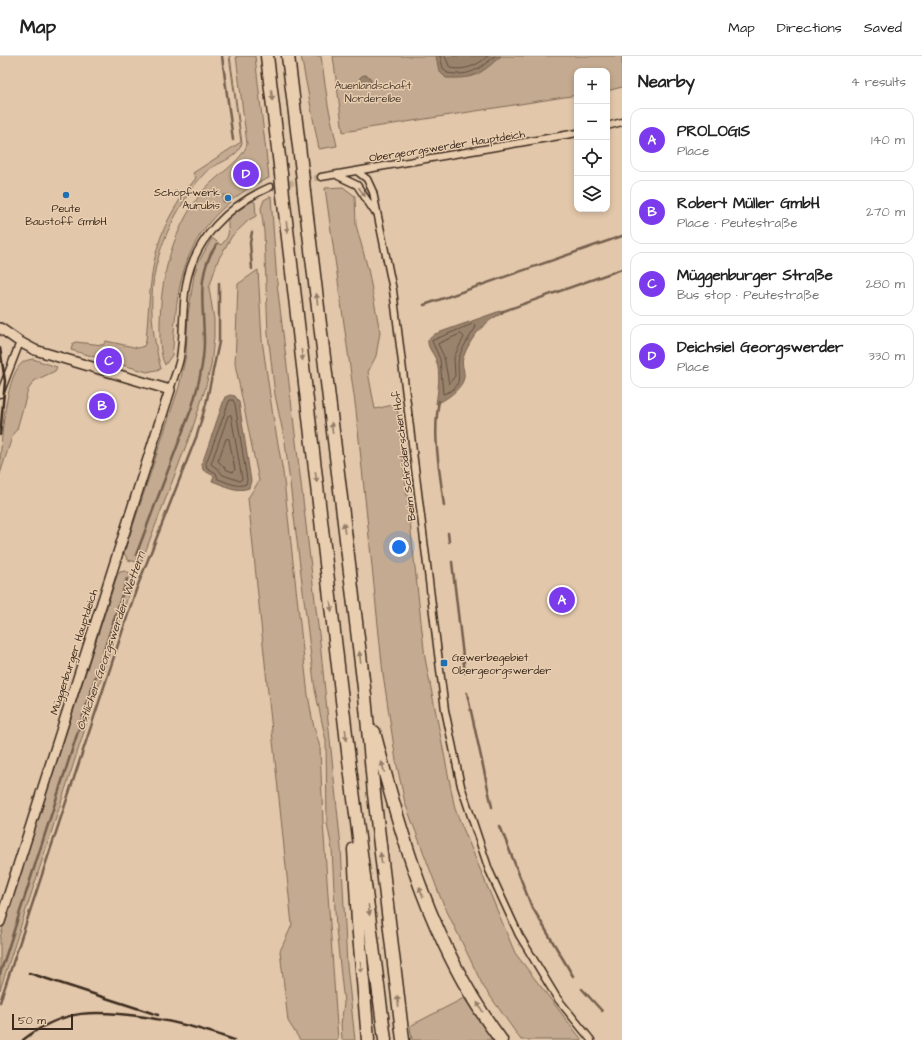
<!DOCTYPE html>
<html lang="en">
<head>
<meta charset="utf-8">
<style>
	body { margin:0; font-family:"Architects Daughter",sans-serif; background:#f2f2f2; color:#222 }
	.controls { position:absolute; right:12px; top:12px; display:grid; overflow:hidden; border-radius:8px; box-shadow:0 2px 6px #0003 }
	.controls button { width:36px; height:36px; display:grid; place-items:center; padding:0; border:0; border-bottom:1px solid #e0e0e0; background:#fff; color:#222; font:20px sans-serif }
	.scale { position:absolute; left:12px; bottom:10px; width:61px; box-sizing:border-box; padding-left:4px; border:2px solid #3b2a1e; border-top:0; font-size:11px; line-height:14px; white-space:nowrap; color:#3b2a1e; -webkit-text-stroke:3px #e9ceb0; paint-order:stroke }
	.you { position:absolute; left:399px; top:491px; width:14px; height:14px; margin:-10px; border:3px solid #fff; border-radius:50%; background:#1a73e8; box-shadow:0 0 0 6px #1a73e833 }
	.badge { display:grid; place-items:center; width:26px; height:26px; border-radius:50%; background:#7c3aed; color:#fff; font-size:13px; font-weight:700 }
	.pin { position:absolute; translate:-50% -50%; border:2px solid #fff; box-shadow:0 1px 4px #0006 }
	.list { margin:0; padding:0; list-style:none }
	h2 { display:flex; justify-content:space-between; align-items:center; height:52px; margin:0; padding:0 16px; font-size:17px }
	h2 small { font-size:13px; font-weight:400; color:#767676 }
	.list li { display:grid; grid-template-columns:26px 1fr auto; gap:12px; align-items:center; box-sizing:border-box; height:64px; margin:0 8px 8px; padding:0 8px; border:1px solid #e0e0e0; border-radius:12px }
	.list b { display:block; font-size:15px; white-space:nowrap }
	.list p { margin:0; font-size:13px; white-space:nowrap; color:#767676 }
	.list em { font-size:13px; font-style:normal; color:#767676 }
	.icon { flex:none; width:22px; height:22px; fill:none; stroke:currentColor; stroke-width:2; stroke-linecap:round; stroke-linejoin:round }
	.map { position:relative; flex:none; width:622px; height:984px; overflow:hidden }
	header { display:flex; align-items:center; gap:24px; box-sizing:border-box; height:56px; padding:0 20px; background:#fff; border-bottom:1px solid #e0e0e0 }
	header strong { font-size:19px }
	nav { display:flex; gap:22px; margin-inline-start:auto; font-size:14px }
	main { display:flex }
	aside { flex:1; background:#fff }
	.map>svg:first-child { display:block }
</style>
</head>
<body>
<header>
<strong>Map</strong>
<nav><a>Map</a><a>Directions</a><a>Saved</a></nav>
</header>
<main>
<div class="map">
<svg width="622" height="984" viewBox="0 0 622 984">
	<rect width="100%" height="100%" fill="#e2c7aa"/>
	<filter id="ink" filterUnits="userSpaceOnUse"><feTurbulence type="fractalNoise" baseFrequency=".025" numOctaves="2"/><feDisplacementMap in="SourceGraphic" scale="8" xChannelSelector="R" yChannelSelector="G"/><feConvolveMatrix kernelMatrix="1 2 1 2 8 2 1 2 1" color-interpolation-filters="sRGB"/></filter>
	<g filter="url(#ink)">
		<!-- green -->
		<path fill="#c3aa90" stroke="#7f6a57" d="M229 0H230L242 87C236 105 217 105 205 117 194 128 185 143 177 157 148 209 146 255 161 313L147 316 71 294 73 287 76 286 103 289 106 285 138 292 144 290 146 285C152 214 149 180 196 122L193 117 241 86Z
			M236 0H255L269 122 253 129 251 115 247 113 243 116 244 121H248L250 131 232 144V139H223V146H230C181 187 177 232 173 291L172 299 165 309C159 297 160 280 160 267 161 219 172 175 202 136 214 121 243 105 247 88Z
			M301 0H321L328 49 337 90 319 93Z
			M333 0H622V31L607 35V15H577V39L343 76Z
			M343 131 355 140 356 169 368 213 380 276 376 300 368 316 375 353 397 348 425 602 455 753 515 897 582 984H521L483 930 441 843 405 747 396 705 383 618 356 354 325 132Z
			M271 140 277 227 320 586 341 791 347 909 355 984H342L341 968 344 947 336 873 332 793 327 767 326 685 315 634 285 386 275 339 268 278 264 176 261 152 264 144Z
			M252 145 255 146 256 160 249 164 232 180 218 204 209 232 214 263V281L211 310 204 337 192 374 141 507 128 504 124 497 179 331 186 299 188 259 194 219 198 207 212 182 221 189C232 178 227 175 228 162Z
			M258 214 262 284 273 360 283 416 308 639 313 667 320 691 323 766 338 984H300L288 965 280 895 292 869 248 442 259 425 235 308 238 228Z
			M33 303 57 311 55 315 34 325 28 334 17 373 13 378 0 418C0 396 4 322 22 307 25 304 29 304 33 303Z
			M125 515 135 519 0 934V881L117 520 120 516Z
			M464 942 493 984H412L410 970Z"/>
		<!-- water -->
		<path fill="#9a836d" stroke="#745f4d" d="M436 0H501C480 18 476 23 446 22L439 15Z
			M359 25a6 6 0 1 1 12 0a6 6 0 1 1-12 0Z
			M503 254V257C484 265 470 282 463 302 461 309 465 315 464 321 463 332 446 344 436 348 438 334 441 317 436 304 433 296 427 292 428 284L435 278Z
			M230 339 235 340 239 346 251 425 249 432C236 437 224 429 212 425L214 420 203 414 202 408 225 341Z"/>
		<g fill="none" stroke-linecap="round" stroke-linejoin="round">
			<!-- shore -->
			<path stroke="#614e3e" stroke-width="1" d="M440 0 443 12 447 17C470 21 479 13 495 0
				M445 0 450 12C464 15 477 10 488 0
				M473 268 476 271C470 281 462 291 459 302 455 317 467 331 443 338L440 303 432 285Z
				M461 278 464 281 454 301 455 320 449 328 444 301 438 288Z
				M230 344H233L235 348 247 424 246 428C237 432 227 426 218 423L216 417 207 412 206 408Z
				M231 359 242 423 240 425 223 419 219 414 211 408 228 360Z
				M229 383 235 414 233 416 227 414 218 405 226 383Z"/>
			<!-- stream -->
			<path stroke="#745f4d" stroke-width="2.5" d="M222 0 233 84
				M252 176 250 187 252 213
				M424 249 622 180
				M501 256 622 213
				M439 345C432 380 440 415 444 450
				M448 477 449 486
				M136 499 192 351C198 330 204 308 204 285 204 250 195 218 217 188
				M452 506 465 617
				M467 637 492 751
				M500 770 531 849 573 920
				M0 918 127 523
				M582 933 602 955
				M0 946 136 534 197 379 206 348 219 286V227"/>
			<!-- street-tunnel -->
			<path stroke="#c1a88e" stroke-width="6" stroke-dasharray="6 3" stroke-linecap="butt" d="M270 131 321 121"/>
			<defs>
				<path id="street" d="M607 70 622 66
					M358 116 367 123 373 136 393 234 445 654 461 730 489 814 519 879 557 942 591 984
					M338 120 357 129 374 155
					M321 121 577 77
					M170 334C173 323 178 313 180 302 184 278 182 253 186 229 194 183 229 149 270 131
					M0 338 20 286"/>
				<path id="secondary" d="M0 272 20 286 35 294 170 334 0 866"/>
				<path id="highway" d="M267 0 281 118
					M288 0 302 115
					M304 136 365 640 374 738 403 984
					M283 139 349 704 385 984
					M374 676C402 784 433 893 501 984
					M354 793 358 866 368 984"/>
			</defs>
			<!-- street casing -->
			<use href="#street" stroke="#3b2a1e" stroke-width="9"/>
			<!-- secondary casing -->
			<use href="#secondary" stroke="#3b2a1e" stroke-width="12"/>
			<!-- highway casing -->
			<use href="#highway" stroke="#3b2a1e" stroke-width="15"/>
			<!-- street -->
			<use href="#street" stroke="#e9ceb0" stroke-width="6"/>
			<!-- secondary -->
			<use href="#secondary" stroke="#e9ceb0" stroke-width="9"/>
			<!-- highway -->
			<use href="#highway" stroke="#e9ceb0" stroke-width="12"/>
			<!-- rail -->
			<path stroke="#3b2a1e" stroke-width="2.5" d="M0 292 5 325 0 379
				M29 917 158 959
				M23 984C63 952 97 954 145 961 176 966 204 973 234 984"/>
			<defs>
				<path id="highway-bridge" d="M302 115 304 136
					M281 118 283 139"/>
			</defs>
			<!-- highway-bridge casing -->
			<use href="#highway-bridge" stroke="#3b2a1e" stroke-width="15" stroke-linecap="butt"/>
			<!-- highway-bridge -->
			<use href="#highway-bridge" stroke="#e9ceb0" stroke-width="12"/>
		</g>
		<!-- one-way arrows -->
		<defs><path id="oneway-solid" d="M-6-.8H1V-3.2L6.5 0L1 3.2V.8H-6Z"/></defs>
		<g fill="#927c67">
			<use href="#oneway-solid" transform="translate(272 39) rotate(83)"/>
			<use href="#oneway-solid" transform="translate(362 136) rotate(53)"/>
			<use href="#oneway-solid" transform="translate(287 171) rotate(83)"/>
			<use href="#oneway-solid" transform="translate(317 243) rotate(-97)"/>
			<use href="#oneway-solid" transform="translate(302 299) rotate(83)"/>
			<use href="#oneway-solid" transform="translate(332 372) rotate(-97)"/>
			<use href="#oneway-solid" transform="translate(316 421) rotate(83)"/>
			<use href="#oneway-solid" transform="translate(344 472) rotate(-97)"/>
			<use href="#oneway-solid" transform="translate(331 550) rotate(83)"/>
			<use href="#oneway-solid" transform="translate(360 601) rotate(-97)"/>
			<use href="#oneway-solid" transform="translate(346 679) rotate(84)"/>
			<use href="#oneway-solid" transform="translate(383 711) rotate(-105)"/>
			<use href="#oneway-solid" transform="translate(381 802) rotate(-97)"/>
			<use href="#oneway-solid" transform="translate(421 836) rotate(-110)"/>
			<use href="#oneway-solid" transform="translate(369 854) rotate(83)"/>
			<use href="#oneway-solid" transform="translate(361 911) rotate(85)"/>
			<use href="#oneway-solid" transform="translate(398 945) rotate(-97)"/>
			<use href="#oneway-solid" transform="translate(480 951) rotate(-121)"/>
		</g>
	</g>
	<!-- markers -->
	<g fill="#1f6fb2" stroke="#e9ceb0" stroke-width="1.5">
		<circle cx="66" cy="139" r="4"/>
		<circle cx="228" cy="142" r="4"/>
		<rect x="440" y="603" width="8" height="8" rx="2"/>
	</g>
	<g text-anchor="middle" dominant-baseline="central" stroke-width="3" stroke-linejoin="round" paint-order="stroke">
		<!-- park labels -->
		<g font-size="11" fill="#4f3d2f" stroke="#e9ceb0">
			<text x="373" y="29">Auenlandschaft<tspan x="373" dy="13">Norderelbe</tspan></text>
		</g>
		<!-- street labels -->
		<g font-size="11" fill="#3b2a1e" stroke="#e9ceb0">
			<text transform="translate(447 90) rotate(-9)">Obergeorgswerder Hauptdeich</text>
			<text transform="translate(404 400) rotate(-97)">Beim Schröderschen Hof</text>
			<text transform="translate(74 596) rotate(-72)">Müggenburger Hauptdeich</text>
		</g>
		<!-- poi labels -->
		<g font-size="11" fill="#3b2a1e" stroke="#e9ceb0" text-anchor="end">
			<text x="220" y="136">Schöpfwerk<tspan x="220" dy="13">Aurubis</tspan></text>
			<text x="66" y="152" text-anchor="middle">Peute<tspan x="66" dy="13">Baustoff GmbH</tspan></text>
			<text x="452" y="601" text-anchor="start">Gewerbegebiet<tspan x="452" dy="13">Obergeorgswerder</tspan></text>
		</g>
		<!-- water labels -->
		<g font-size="12" font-style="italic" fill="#4e3c2e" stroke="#e9ceb0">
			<text transform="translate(111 585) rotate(-71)">Östlicher Georgswerder Wettern</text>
		</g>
	</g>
</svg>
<div class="controls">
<button>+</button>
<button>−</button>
<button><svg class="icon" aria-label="locate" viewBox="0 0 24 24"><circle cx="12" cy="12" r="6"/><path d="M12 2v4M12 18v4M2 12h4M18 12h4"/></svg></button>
<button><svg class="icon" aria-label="layers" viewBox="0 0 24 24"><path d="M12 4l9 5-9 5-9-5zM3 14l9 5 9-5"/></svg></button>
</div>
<div class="scale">50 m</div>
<div class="you"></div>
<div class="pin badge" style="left:562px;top:544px">A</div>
<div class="pin badge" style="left:102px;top:350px">B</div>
<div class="pin badge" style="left:109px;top:305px">C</div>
<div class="pin badge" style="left:246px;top:118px">D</div>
</div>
<aside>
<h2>Nearby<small>4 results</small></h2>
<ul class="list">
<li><span class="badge">A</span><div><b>PROLOGIS</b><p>Place</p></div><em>140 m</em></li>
<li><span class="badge">B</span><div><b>Robert Müller GmbH</b><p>Place · Peutestraße</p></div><em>270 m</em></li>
<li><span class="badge">C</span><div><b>Müggenburger Straße</b><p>Bus stop · Peutestraße</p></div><em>280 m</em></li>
<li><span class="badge">D</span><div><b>Deichsiel Georgswerder</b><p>Place</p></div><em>330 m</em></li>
</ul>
</aside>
</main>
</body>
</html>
